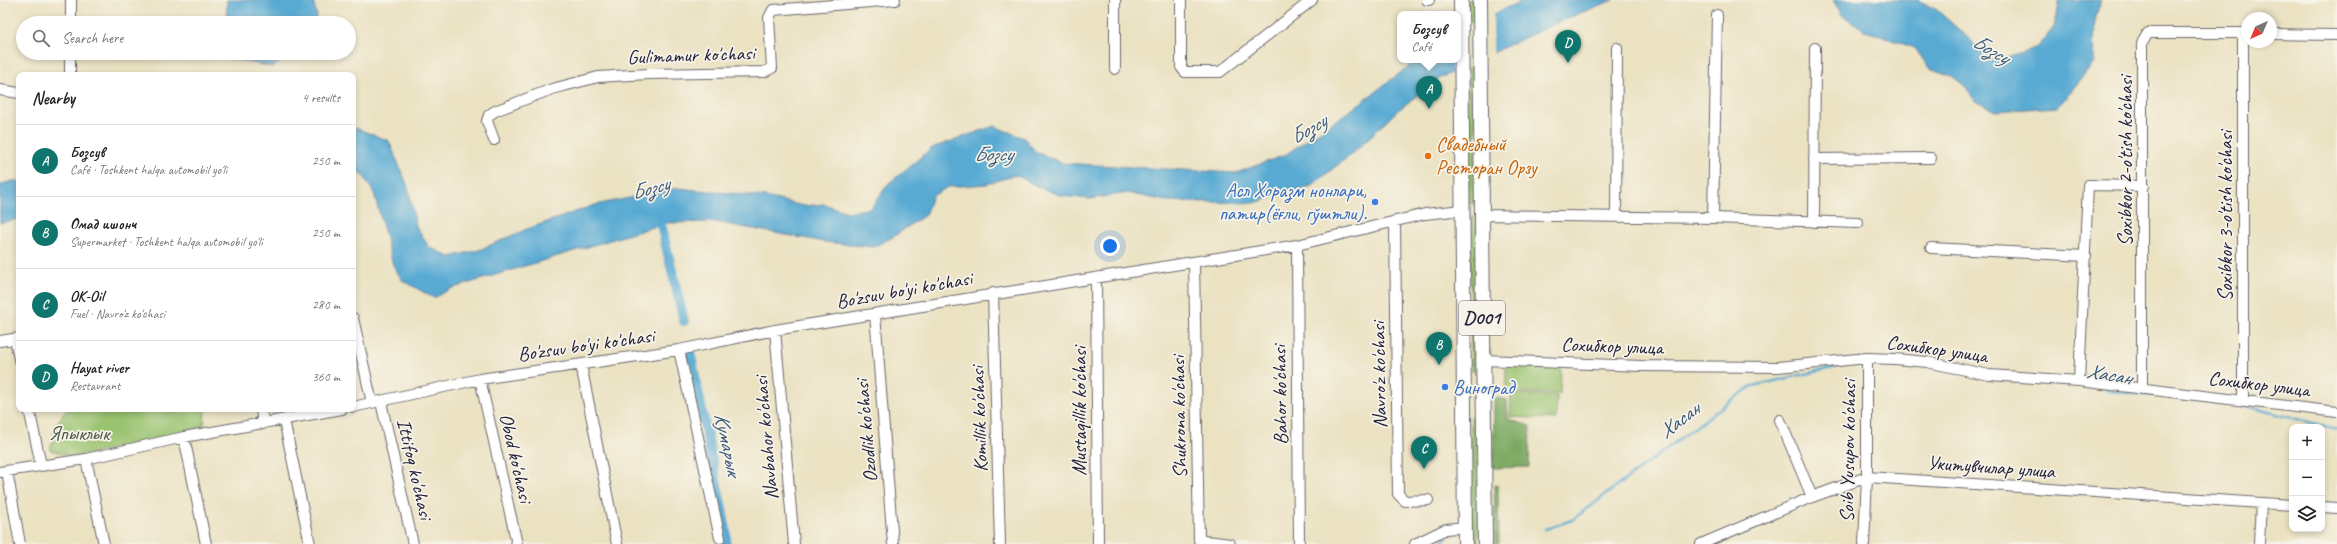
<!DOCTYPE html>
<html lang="en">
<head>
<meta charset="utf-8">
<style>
	body { margin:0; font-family:Caveat,sans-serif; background:#f6f6f6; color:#222 }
	.controls { position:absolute; right:12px; bottom:12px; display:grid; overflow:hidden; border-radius:8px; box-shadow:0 2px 6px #0003 }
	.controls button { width:36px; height:36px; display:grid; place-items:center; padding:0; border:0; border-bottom:1px solid #e0e0e0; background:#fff; color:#222; font:20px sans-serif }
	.compass { position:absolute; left:2241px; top:12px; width:36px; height:36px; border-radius:50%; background:#fff; box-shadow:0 2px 6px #0003; rotate:224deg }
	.you { position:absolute; left:1110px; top:246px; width:14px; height:14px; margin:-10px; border:3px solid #fff; border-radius:50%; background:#1a73e8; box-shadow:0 0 0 6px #1a73e833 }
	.badge { display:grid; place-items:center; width:26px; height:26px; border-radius:50%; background:#0f766e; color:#fff; font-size:13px; font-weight:700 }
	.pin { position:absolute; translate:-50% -33px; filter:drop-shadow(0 1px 2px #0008) }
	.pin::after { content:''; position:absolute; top:21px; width:14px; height:12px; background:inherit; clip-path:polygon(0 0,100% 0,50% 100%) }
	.popup { position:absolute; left:1397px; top:11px; width:64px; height:52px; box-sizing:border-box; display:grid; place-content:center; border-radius:8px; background:#fff; filter:drop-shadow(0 1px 3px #0005); font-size:13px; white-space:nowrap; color:#767676 }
	.popup b { font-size:15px; color:#222 }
	.popup::after { content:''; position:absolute; left:50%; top:100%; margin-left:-8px; border:8px solid transparent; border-top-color:#fff }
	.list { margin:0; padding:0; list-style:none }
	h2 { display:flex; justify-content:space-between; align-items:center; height:52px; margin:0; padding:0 16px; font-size:17px }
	h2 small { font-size:13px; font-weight:400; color:#767676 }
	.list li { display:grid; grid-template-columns:26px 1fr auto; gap:12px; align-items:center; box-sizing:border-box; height:72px; padding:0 16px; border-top:1px solid #e0e0e0 }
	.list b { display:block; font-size:15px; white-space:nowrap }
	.list p { margin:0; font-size:13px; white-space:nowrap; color:#767676 }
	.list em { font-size:13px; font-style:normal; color:#767676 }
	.icon { flex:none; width:22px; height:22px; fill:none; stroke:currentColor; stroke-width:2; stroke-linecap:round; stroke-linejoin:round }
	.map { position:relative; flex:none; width:2337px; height:544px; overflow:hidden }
	.search { position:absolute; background:#fff; box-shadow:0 2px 6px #0003; left:16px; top:16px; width:340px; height:44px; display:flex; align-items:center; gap:10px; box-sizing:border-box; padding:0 14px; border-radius:22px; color:#767676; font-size:15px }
	.panel { position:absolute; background:#fff; box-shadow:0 2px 6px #0003; left:16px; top:72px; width:340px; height:340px; border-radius:8px }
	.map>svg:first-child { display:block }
</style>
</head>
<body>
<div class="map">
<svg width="2337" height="544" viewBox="0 0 2337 544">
	<rect width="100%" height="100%" fill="#f7f3e8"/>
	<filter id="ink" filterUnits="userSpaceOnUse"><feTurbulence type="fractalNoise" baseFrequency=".025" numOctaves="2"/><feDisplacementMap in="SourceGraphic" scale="8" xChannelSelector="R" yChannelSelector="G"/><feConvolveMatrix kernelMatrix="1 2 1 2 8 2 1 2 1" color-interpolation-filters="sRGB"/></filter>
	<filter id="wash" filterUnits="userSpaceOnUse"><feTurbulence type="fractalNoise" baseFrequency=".012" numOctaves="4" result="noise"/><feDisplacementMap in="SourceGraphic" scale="16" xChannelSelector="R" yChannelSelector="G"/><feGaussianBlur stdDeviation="0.9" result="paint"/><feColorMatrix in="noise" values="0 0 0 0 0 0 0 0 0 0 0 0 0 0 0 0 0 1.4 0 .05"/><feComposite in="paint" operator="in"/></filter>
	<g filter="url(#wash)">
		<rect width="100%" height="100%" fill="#ebe2c2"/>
		<!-- green -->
		<path fill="#9ac36f" stroke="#5e7255" d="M1467 0H1474L1476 204H1469Z
			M1470 216H1476L1477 370H1471Z
			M1506 365 1561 368 1560 394 1505 392Z
			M1511 394 1557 396 1556 419 1510 417Z
			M67 409H205L204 426 76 458 50 450 57 423Z
			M1471 416H1477L1478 544H1472Z"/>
		<!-- forest -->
		<path fill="#7ba962" stroke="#4e664e" d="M1494 397 1507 400 1508 419 1530 426 1529 467 1493 468Z
			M1494 485 1498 486 1499 544H1495Z"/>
		<!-- water -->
		<path fill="#58aad3" stroke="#3d6687" d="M227 0H313L317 16 314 23H226Z
			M1525 0H1613L1558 22 1440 78 1397 111 1353 153 1311 186 1254 203 1166 201 1127 193 1090 199 1062 196 1041 188 1016 175 987 184 948 187 932 196 925 215 893 237 873 247 825 242 714 222 666 223 450 289 434 298 402 280 393 265 374 193 364 177 353 166V127L389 141 408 187 416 226 429 247 450 257 479 250 527 229 595 205 678 188 766 197 804 206 823 204 848 212 871 208 888 184 932 148 994 126 1024 138 1036 152 1062 163 1236 173 1285 155 1355 107 1417 60H1458V33L1503 9Z
			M1833 0H1918L1937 10 1994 61 2038 47 2054 27 2060 0H2101L2095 14 2094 63 2058 107 1995 111 1976 101 1965 86 1952 76 1929 68 1915 48 1866 31 1842 15Z
			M223 53H295L273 67 223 57Z
			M12 181H19V219L0 223V185Z"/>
		<!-- pier -->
		<path fill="#ebe2c2" d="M1493 12V56L1452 75V60H1458V31Z"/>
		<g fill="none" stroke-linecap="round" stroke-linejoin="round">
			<!-- stream -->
			<path stroke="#58aad3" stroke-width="2.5" d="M2105 389 2126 393 2173 397
				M2240 405 2337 429
				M1545 529 1572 520 1734 398 1753 386 1845 365
				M1440 544 1447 537"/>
			<!-- canal -->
			<path stroke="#58aad3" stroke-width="10" d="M658 212 684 321
				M690 352 726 530V544"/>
		</g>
	</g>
	<g filter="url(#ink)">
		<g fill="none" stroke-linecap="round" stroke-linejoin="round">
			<defs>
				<path id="minor" d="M1181 0V67L1185 72H1220L1312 0
					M1427 0H1429
					M71 23V0
					M2243 33V399
					M2271 34 2337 35
					M1115 69V0
					M70 75V53
					M0 90 19 93
					M494 140 487 121 489 115 495 111 552 89 598 77 648 74 764 72 772 68 769 18 773 10 895 0
					M1814 159 1931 158
					M1481 215 1713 218 1858 223
					M1616 216 1617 48
					M1713 218 1717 15
					M1395 222 1398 494 1405 501 1428 500
					M1814 222 1815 48
					M1297 245 1299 544
					M1931 248 2086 256
					M1194 262 1199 540 1230 544
					M1096 278 1098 544
					M993 293 1000 544
					M875 314 893 544
					M353 318 372 403
					M775 330 794 544
					M15 339 19 359
					M0 341 19 338
					M679 350 720 538
					M1483 360 1641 366 1778 367 1867 358 1895 359 1927 362 1989 375 2079 381 2337 412
					M581 365 617 544
					M480 379 517 544
					M2079 381 2088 185 2143 186
					M2142 389V43L2148 33H2247
					M381 402 413 544
					M353 407 480 379 679 350 775 330 1297 245 1425 214 1462 210
					M29 409 41 465
					M261 409 263 424
					M284 420 310 544
					M1780 420 1812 497
					M184 437 206 544
					M86 459 104 544
					M7 471 20 544
					M0 472 86 459 184 437 342 409
					M2322 507 2337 508
					M1415 544 1446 529 1465 527
					M1701 544 1812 497 1867 477 2292 505
					M1864 544 1867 477V358
					M2259 544 2261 503"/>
				<path id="highway" d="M1461 0 1465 544
					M1480 0 1485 544"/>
			</defs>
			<!-- minor casing -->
			<use href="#minor" stroke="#68656a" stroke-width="12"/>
			<!-- highway casing -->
			<use href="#highway" stroke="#68656a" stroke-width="16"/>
			<!-- minor -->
			<use href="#minor" stroke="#fff" stroke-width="10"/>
			<!-- highway -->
			<use href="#highway" stroke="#fff" stroke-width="14"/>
		</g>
	</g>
	<!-- markers -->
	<circle fill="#e8710a" stroke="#f7f3e8" stroke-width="1.5" cx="1428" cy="156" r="4"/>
	<g fill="#3f7fe0" stroke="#f7f3e8" stroke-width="1.5">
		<circle cx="1375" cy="202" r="4"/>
		<circle cx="1445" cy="387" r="4"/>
	</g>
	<g text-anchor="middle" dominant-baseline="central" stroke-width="3.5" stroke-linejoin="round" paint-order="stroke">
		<!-- shield labels -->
		<rect fill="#f7f3e8" stroke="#62616f" stroke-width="1" x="1459" y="301" width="46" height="34" rx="3"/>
		<g font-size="19" font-weight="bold" fill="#22223b">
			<text x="1482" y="318">D001</text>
		</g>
		<!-- street labels -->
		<g font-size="20" fill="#22223b" stroke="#f7f3e8">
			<text transform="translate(691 55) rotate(-2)">Gulimamur ko'chasi</text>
			<text transform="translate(2125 161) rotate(-90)">Soxibkor 2-o'tish ko'chasi</text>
			<text transform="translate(2225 216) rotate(-90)">Soxibkor 3-o'tish ko'chasi</text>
			<text transform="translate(904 290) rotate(-10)">Bo'zsuv bo'yi ko'chasi</text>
			<text transform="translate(586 345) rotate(-8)">Bo'zsuv bo'yi ko'chasi</text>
			<text transform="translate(1612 346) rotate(2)">Сохибкор улица</text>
			<text transform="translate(1937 349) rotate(8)">Сохибкор улица</text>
			<text transform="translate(1379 375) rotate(-91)">Navro'z ko'chasi</text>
			<text transform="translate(2259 384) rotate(7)">Сохибкор улица</text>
			<text transform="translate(1280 395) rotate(-91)">Bahor ko'chasi</text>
			<text transform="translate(1079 411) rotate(-90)">Mustaqillik ko'chasi</text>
			<text transform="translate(1179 417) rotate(-91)">Shukrona ko'chasi</text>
			<text transform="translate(979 419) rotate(-92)">Komillik ko'chasi</text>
			<text transform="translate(866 431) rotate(-95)">Ozodlik ko'chasi</text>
			<text transform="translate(766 438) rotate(-95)">Navbahor ko'chasi</text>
			<text transform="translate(1848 451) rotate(-89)">Soib Yusupov ko'chasi</text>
			<text transform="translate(516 458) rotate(77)">Obod ko'chasi</text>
			<text transform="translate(1991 467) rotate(4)">Укитувчилар улица</text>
			<text transform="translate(415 469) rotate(77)">Ittifoq ko'chasi</text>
		</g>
		<!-- food labels -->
		<g font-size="20" fill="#c56008" stroke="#f7f3e8" text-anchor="start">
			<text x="1436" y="144">Свадебный<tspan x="1436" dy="23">Ресторан Орзу</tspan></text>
		</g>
		<!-- shop labels -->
		<g font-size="20" fill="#366cbe" stroke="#f7f3e8" text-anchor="end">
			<text x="1367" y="190">Асл Хоразм нонлари,<tspan x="1367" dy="23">патир(ёғли, гўштли).</tspan></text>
			<text x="1453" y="387" text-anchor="start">Виноград</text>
		</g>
		<!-- park labels -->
		<g font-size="20" fill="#4c5a4d" stroke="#f7f3e8">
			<text x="79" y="433">Япыклык</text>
		</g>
		<!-- water labels -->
		<g font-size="21" font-style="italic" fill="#385878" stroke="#f7f3e8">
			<text transform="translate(1991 49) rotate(30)">Бозсу</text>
			<text transform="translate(1308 129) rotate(-30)">Бозсу</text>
			<text x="993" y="154">Бозсу</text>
			<text transform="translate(650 188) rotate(-15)">Бозсу</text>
			<text transform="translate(2109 374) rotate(10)">Хасан</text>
			<text transform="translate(1679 420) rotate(-37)">Хасан</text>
			<text transform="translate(728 444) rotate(78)">Кумарык</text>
		</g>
	</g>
</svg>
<div class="controls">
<button>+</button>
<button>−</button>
<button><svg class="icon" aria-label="layers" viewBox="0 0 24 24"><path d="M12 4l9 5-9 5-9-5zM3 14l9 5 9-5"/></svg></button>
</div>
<svg class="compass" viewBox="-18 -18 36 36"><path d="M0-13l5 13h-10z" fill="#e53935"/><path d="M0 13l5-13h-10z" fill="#767676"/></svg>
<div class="you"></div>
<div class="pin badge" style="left:1429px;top:109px">A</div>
<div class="popup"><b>Бозсув</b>Café</div>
<div class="pin badge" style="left:1439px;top:365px">B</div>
<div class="pin badge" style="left:1424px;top:469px">C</div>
<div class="pin badge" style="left:1568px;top:63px">D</div>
<div class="search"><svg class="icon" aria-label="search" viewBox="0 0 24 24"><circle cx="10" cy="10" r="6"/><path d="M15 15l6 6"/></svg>Search here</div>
<section class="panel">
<h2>Nearby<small>4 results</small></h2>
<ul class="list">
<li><span class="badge">A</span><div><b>Бозсув</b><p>Café · Toshkent halqa avtomobil yo'li</p></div><em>250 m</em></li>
<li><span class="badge">B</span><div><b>Омад ишонч</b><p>Supermarket · Toshkent halqa avtomobil yo'li</p></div><em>250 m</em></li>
<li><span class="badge">C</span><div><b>OK-Oil</b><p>Fuel · Navro'z ko'chasi</p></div><em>280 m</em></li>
<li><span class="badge">D</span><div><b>Hayat river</b><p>Restaurant</p></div><em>360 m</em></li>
</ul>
</section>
</div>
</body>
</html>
